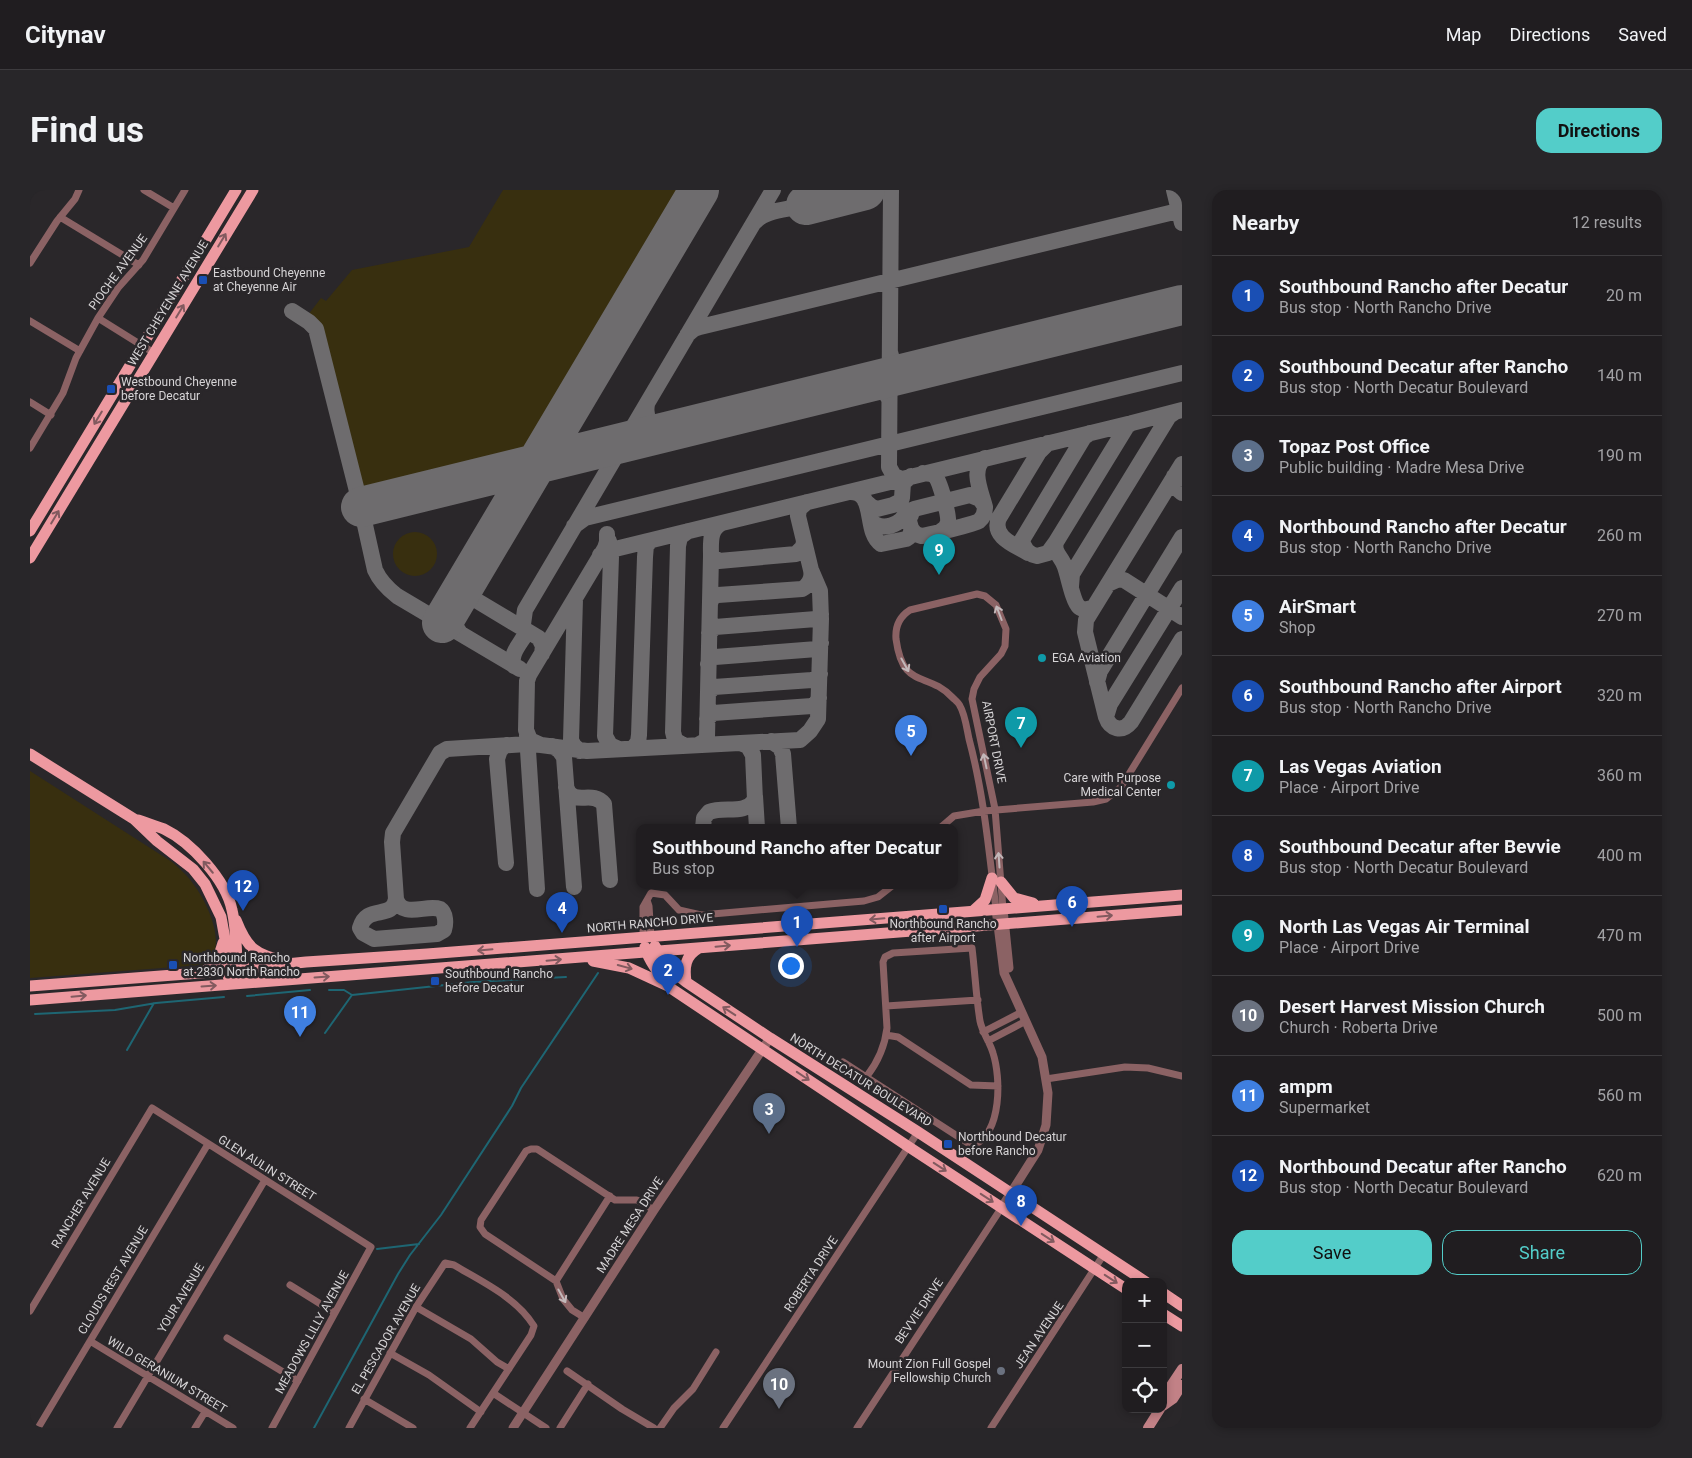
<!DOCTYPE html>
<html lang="en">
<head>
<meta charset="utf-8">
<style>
	body { margin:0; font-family:Roboto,sans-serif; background:#282629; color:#f1f3f6 }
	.controls { position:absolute; right:15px; bottom:15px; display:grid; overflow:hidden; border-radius:10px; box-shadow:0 2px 8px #0003 }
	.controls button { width:45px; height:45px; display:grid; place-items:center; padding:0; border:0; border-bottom:1px solid #3d3b3e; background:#201d20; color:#f1f3f6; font:25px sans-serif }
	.you { position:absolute; left:760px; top:775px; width:18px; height:18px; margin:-12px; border:4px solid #fff; border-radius:50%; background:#1a73e8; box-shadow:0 0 0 8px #1a73e833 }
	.badge { display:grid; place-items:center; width:32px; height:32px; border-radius:50%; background:#53cdc9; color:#fff; font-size:16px; font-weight:700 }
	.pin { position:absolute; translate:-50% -41px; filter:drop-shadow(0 1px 2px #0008) }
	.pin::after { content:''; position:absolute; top:26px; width:18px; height:15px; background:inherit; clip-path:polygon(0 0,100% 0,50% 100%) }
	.popup { position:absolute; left:606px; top:634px; width:322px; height:65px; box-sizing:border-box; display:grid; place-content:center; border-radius:10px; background:#201d20; filter:drop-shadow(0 1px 4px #0005); font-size:16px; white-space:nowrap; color:#a2a2a5 }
	.popup b { font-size:19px; color:#f1f3f6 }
	.popup::after { content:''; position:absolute; left:50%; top:100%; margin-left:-10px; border:10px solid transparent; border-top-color:#201d20 }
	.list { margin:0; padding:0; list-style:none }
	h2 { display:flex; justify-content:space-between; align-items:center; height:65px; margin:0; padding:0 20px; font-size:21px }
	h2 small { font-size:16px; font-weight:400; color:#a2a2a5 }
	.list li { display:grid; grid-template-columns:32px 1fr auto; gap:15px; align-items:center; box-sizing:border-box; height:80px; padding:0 20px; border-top:1px solid #3d3b3e }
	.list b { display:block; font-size:19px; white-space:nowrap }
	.list p { margin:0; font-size:16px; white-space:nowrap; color:#a2a2a5 }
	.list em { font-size:16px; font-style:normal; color:#a2a2a5 }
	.actions { display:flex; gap:10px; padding:15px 20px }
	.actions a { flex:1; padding:11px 0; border:1px solid #53cdc9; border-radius:15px; text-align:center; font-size:18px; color:#53cdc9 }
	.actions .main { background:#53cdc9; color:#111 }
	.icon { flex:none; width:28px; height:28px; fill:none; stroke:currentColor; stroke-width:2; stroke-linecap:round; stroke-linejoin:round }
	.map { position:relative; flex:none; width:1152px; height:1238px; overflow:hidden; border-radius:15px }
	header { display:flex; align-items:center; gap:30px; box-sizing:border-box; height:70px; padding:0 25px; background:#201d20; border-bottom:1px solid #3d3b3e }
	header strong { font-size:24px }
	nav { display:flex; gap:28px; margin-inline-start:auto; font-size:18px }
	.intro { display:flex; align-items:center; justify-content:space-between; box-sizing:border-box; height:120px; padding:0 30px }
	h1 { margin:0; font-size:35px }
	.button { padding:12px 22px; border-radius:15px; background:#53cdc9; color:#111; font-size:18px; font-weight:700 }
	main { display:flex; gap:30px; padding:0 30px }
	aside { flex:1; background:#201d20; border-radius:15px; box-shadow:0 2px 8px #0003 }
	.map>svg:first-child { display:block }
</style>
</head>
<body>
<header>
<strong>Citynav</strong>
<nav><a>Map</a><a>Directions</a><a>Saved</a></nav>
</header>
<div class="intro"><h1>Find us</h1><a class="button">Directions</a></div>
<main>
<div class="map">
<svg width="1152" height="1238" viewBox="0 0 1152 1238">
	<rect width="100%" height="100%" fill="#2a272a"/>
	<!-- sand -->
	<path fill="#382f0f" d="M473 0H655L499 265 344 303C337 302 333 301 329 295L291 140 278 125 291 108 296 111 322 80 439 57Z
		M363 364a22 22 0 1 1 44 0a22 22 0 1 1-44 0Z
		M0 581 142 672C150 679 158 686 164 695 175 709 193 746 183 764 181 768 175 771 172 775L0 788Z"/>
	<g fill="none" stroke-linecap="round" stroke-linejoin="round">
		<!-- stream -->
		<path stroke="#1e6673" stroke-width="2" d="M299 800H314L322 805
			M217 806 280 800
			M5 824 85 820 126 813 194 807
			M295 843 322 805 443 792 536 787
			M97 860 124 813
			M347 1059 389 1054
			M284 1238 368 1084 380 1065 411 1025 482 916 491 898 568 783"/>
		<!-- taxiway -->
		<path stroke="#6e6c6e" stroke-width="16" d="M861 0 859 277 864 286 872 289
			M1144 0 1152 33
			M725 32C735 20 756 20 771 16
			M1150 115 1152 116
			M262 121 279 132 286 139 331 317 345 380C350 391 358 399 367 406L490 479
			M657 145 664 139 670 137 1152 20
			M860 162C863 175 871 182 885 181
			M836 193 853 199 859 209
			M617 214C614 231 623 238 639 242
			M1152 274 1056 430 1055 442 1076 527C1080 539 1092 543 1101 532L1152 449
			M893 283C897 284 901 283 905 286 910 291 919 325 918 332 917 337 915 339 911 341
			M1144 286 1145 297 1152 303
			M819 302C847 300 833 342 851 354L876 349 879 347 882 340
			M835 311 842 317 847 319 863 315 869 312 872 308 873 293 881 286
			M954 315 950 309 940 305 884 319 879 327C879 335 882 344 891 346 895 346 945 334 949 331 954 327 955 322 955 317
			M955 317C951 301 940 279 955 268
			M840 330C851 343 873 335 877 320L881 325
			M692 333C679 339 681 353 681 366L689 371 766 364 773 357 774 351
			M544 336 555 328 1152 183
			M577 344V352L575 358 499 485 497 491 496 540 500 550 511 555 557 561 770 550 780 541 788 529 791 429 790 401 781 380 768 326 769 319 777 312
			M579 351 581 367 575 546 580 555 589 559
			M1026 352 1018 363 1007 366C998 364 994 359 992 350L1054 247 1060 243
			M998 363C985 355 961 347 969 328L1009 262 1018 253
			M570 365 581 360 1102 233
			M443 380 439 396 444 409 509 448 513 456 512 464
			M1078 394 1089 389 1094 390 1152 427
			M1041 396 1042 384 1139 226 1145 222
			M545 409 541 550 544 556 550 561
			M680 413 683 406 688 405 772 399C779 395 783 389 781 380
			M423 414 422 431 430 443
			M1064 417C1059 419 1054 421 1049 417 1043 412 1038 385 1035 377 1032 367 1023 363 1026 352L1097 236 1102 233 1152 220
			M679 443 685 437 786 429 790 427 791 424
			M678 474 680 470 685 467 787 459 791 453
			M484 476C479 465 490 454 495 445L493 434 495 420 743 0
			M1067 492 1070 481 1152 347
			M678 503 684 497 782 490 787 488 790 484
			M1076 527 1080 514 1152 398
			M677 529 683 523 782 516 786 513 789 508
			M497 545 507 699
			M741 551 750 557 753 564 759 638
			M668 555 675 551 677 547 681 366
			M522 556 529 560 534 567 544 697
			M655 556 645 550 643 542 648 356 650 347 658 341
			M603 558 608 552 609 545 615 367 616 355 622 350
			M536 597C544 618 561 599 574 614L580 690
			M725 606 727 638
			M673 638 674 628 679 622C694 616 715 625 725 610L723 565 718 556 710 553
			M476 673 467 569 470 560 476 555
			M366 709C372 729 397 714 410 719 416 723 416 734 414 740L407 744 344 749 333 743 330 738C337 713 362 731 366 709L362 652 363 643 410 563 417 559 497 554 511 555"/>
		<!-- runway -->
		<path stroke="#6e6c6e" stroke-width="40" d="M776 15 835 0
			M331 317 1152 115
			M412 433 669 0"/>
		<!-- minor -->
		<path stroke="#8b6264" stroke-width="7" d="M114 0 144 18
			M30 27 109 75
			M0 73 27 31 45 9 49 0
			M68 128 124 163
			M0 131 50 161
			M0 212 21 225
			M0 258 33 203 46 168 68 128 88 98 113 70 155 0
			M910 638 924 626 954 621 1063 612 1076 609 1091 597 1152 498
			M617 710 619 716 621 747
			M966 719C959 662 954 605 939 549 937 540 935 524 930 516 929 513 925 510 923 508 897 480 873 501 866 449 865 436 869 427 880 420L947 404 955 406 966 415 976 439 975 456 971 464 950 487 944 499 942 509 965 619 973 719
			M613 748V717L621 703 635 705 649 720 671 725 834 711 848 707 862 696
			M856 816 948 810
			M953 842 992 822
			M856 845 868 847 941 895 968 896
			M958 851 996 831
			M813 872 938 953 944 955C972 942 971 888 963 863 960 852 952 842 950 831 946 807 945 782 942 758L863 763 855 767 853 772 857 838C855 855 847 873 837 886
			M1016 889 1095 877 1118 878 1152 886
			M526 1091 580 1006
			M260 1095 305 1123
			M386 1117 441 1149 467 1172 479 1179
			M0 1121 122 918 341 1057 242 1238
			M555 1128 542 1120 533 1109 526 1091 455 1044 450 1037 451 1030 496 961 501 959H507L585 1010H607L624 1020
			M197 1148 268 1191
			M60 1151 203 1238
			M360 1163 399 1185 451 1222
			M537 1181 592 1219 624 1238
			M463 1203 516 1238
			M334 1209 383 1238
			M8 1238 178 954
			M87 1238 235 990
			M165 1238 175 1222
			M319 1238 386 1117 415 1073 424 1075C452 1092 486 1107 504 1136L501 1145 440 1238
			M530 1238 558 1194
			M630 1238 644 1218 663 1199 686 1162
			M693 1238 888 942
			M827 1238 972 1017
			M961 1238 1074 1064"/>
		<!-- tertiary -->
		<path stroke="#8b6264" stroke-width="9" d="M966 719 974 783 1012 867 1018 903 1016 935 1008 960 972 1017
			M973 719 979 778
			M483 1238 624 1020 740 848"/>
		<!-- secondary -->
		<path stroke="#c28186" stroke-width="10" d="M1133 1212 1136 1203 1152 1179
			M1133 1216 1143 1209 1152 1195
			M1118 1238 1130 1219"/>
		<!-- primary -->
		<path stroke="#ed99a0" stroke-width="11" d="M0 341 206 0
			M0 368 223 0
			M0 564 104 629 127 651 163 679 175 694 191 727 195 749 198 786
			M108 630C116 633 126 636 134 639 161 652 196 690 202 720 207 741 206 764 208 786
			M971 692 984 708 1003 713
			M943 721 955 710 962 688
			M206 730C217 758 225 765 255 771
			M625 756C631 771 643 782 656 792L740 848 888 942 1116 1092
			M615 757C619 773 632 787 642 799L879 957 1096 1099
			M563 771 599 778 638 796
			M174 781C187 776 189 765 193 753
			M656 792C654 777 655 766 669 758
			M0 796 170 783 276 772 397 764 1152 705
			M0 810 1152 720
			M1133 1103 1152 1116
			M1133 1124 1152 1136"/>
	</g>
	<!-- one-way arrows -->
	<defs><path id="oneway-shaft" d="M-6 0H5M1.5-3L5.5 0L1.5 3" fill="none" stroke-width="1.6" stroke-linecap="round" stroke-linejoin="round" transform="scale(1.25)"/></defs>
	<g stroke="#825a5f">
		<use href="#oneway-shaft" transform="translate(192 50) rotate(-59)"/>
		<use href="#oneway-shaft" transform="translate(150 121) rotate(-59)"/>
		<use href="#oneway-shaft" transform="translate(68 228) rotate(121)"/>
		<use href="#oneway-shaft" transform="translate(25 327) rotate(-59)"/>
		<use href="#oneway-shaft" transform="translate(178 677) rotate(-130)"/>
		<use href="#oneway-shaft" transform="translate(1075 726) rotate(-5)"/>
		<use href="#oneway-shaft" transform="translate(847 729) rotate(175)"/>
		<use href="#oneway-shaft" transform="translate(693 756) rotate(-5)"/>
		<use href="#oneway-shaft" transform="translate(455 760) rotate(175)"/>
		<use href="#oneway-shaft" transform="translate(524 770) rotate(-5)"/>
		<use href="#oneway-shaft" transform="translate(595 777) rotate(15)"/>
		<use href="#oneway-shaft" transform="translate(292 787) rotate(-4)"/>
		<use href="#oneway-shaft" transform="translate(179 796) rotate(-4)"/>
		<use href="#oneway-shaft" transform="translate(49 806) rotate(-5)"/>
		<use href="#oneway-shaft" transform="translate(699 821) rotate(-147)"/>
		<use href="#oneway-shaft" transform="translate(773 886) rotate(34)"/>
		<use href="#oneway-shaft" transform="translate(910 977) rotate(33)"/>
		<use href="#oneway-shaft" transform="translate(957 1008) rotate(33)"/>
		<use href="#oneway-shaft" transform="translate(1018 1048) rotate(33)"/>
		<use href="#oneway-shaft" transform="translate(1081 1089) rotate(33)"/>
	</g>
	<g stroke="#c3b8ba">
		<use href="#oneway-shaft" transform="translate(969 423) rotate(-111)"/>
		<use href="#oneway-shaft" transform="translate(875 475) rotate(61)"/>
		<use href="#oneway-shaft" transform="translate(955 571) rotate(-102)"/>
		<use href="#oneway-shaft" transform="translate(969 670) rotate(-94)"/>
		<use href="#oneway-shaft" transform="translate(532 1106) rotate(61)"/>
	</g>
	<!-- markers -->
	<g fill="#1a4fb4" stroke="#2a272a" stroke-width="2">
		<rect x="168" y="85" width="10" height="10" rx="2.5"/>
		<rect x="76" y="194" width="10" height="10" rx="2.5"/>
		<rect x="908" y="714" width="10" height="10" rx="2.5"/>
		<rect x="138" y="770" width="10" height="10" rx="2.5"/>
		<rect x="400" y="786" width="10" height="10" rx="2.5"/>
		<rect x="913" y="949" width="10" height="10" rx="2.5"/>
	</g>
	<g fill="#0f9aa8" stroke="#2a272a" stroke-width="2">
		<circle cx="1012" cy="468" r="5"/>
		<circle cx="1141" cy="595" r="5"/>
	</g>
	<circle fill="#6b7280" stroke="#2a272a" stroke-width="2" cx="971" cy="1181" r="5"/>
	<g text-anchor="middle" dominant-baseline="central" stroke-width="5" stroke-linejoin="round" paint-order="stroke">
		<!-- street labels -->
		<g font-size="12" fill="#d6d4d6" stroke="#2a272a">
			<text transform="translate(88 82) rotate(-54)">PIOCHE AVENUE</text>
			<text transform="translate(138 113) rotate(-59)">WEST CHEYENNE AVENUE</text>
			<text transform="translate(964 552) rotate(79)">AIRPORT DRIVE</text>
			<text transform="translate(620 733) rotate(-5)">NORTH RANCHO DRIVE</text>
			<text transform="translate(831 890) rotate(32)">NORTH DECATUR BOULEVARD</text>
			<text transform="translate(237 978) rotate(32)">GLEN AULIN STREET</text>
			<text transform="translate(51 1013) rotate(-59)">RANCHER AVENUE</text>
			<text transform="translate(600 1035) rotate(-57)">MADRE MESA DRIVE</text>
			<text transform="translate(781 1084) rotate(-57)">ROBERTA DRIVE</text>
			<text transform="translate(83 1090) rotate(-59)">CLOUDS REST AVENUE</text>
			<text transform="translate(151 1108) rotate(-59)">YOUR AVENUE</text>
			<text transform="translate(889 1121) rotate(-56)">BEVVIE DRIVE</text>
			<text transform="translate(282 1142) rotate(-61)">MEADOWS LILLY AVENUE</text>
			<text transform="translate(1009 1145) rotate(-56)">JEAN AVENUE</text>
			<text transform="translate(356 1149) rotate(-60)">EL PESCADOR AVENUE</text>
			<text transform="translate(137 1185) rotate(31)">WILD GERANIUM STREET</text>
		</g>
		<!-- poi labels -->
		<g font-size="12" fill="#d6d4d6" stroke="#2a272a" text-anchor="start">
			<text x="183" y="83">Eastbound Cheyenne<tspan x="183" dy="14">at Cheyenne Air</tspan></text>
			<text x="91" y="192">Westbound Cheyenne<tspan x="91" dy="14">before Decatur</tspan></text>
			<text x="1022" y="468">EGA Aviation</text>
			<text x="1131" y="588" text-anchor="end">Care with Purpose<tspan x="1131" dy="14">Medical Center</tspan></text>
			<text x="913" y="734" text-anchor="middle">Northbound Rancho<tspan x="913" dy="14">after Airport</tspan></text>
			<text x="153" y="768">Northbound Rancho<tspan x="153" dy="14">at 2830 North Rancho</tspan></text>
			<text x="415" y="784">Southbound Rancho<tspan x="415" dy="14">before Decatur</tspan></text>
			<text x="928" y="947">Northbound Decatur<tspan x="928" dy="14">before Rancho</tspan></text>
			<text x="961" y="1174" text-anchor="end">Mount Zion Full Gospel<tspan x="961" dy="14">Fellowship Church</tspan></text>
		</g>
	</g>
</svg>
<div class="controls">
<button>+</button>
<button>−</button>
<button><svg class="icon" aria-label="locate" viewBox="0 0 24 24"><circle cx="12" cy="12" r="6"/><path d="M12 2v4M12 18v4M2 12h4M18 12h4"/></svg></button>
</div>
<div class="you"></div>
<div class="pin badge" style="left:767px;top:757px;background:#1a4fb4">1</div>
<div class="popup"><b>Southbound Rancho after Decatur</b>Bus stop</div>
<div class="pin badge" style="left:638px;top:805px;background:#1a4fb4">2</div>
<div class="pin badge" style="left:739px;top:944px;background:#5c6f8a">3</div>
<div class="pin badge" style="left:532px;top:743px;background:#1a4fb4">4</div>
<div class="pin badge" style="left:881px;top:566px;background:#3f7fe0">5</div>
<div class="pin badge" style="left:1042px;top:737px;background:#1a4fb4">6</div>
<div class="pin badge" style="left:991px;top:558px;background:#0f9aa8">7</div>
<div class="pin badge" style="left:991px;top:1036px;background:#1a4fb4">8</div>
<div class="pin badge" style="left:909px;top:385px;background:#0f9aa8">9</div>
<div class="pin badge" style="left:749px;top:1219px;background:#6b7280">10</div>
<div class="pin badge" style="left:270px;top:847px;background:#3f7fe0">11</div>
<div class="pin badge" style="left:213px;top:721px;background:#1a4fb4">12</div>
</div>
<aside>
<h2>Nearby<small>12 results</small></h2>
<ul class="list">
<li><span class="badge" style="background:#1a4fb4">1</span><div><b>Southbound Rancho after Decatur</b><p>Bus stop · North Rancho Drive</p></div><em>20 m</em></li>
<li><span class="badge" style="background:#1a4fb4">2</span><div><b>Southbound Decatur after Rancho</b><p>Bus stop · North Decatur Boulevard</p></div><em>140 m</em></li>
<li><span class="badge" style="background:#5c6f8a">3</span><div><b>Topaz Post Office</b><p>Public building · Madre Mesa Drive</p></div><em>190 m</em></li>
<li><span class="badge" style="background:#1a4fb4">4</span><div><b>Northbound Rancho after Decatur</b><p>Bus stop · North Rancho Drive</p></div><em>260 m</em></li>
<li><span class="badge" style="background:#3f7fe0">5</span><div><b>AirSmart</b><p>Shop</p></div><em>270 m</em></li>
<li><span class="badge" style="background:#1a4fb4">6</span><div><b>Southbound Rancho after Airport</b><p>Bus stop · North Rancho Drive</p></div><em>320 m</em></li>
<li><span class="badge" style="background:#0f9aa8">7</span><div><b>Las Vegas Aviation</b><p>Place · Airport Drive</p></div><em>360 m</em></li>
<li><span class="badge" style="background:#1a4fb4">8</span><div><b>Southbound Decatur after Bevvie</b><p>Bus stop · North Decatur Boulevard</p></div><em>400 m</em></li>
<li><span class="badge" style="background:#0f9aa8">9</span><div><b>North Las Vegas Air Terminal</b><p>Place · Airport Drive</p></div><em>470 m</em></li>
<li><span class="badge" style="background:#6b7280">10</span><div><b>Desert Harvest Mission Church</b><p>Church · Roberta Drive</p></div><em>500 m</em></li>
<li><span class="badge" style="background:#3f7fe0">11</span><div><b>ampm</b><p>Supermarket</p></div><em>560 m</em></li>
<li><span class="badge" style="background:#1a4fb4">12</span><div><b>Northbound Decatur after Rancho</b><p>Bus stop · North Decatur Boulevard</p></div><em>620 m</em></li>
</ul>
<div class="actions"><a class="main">Save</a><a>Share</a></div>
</aside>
</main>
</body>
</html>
